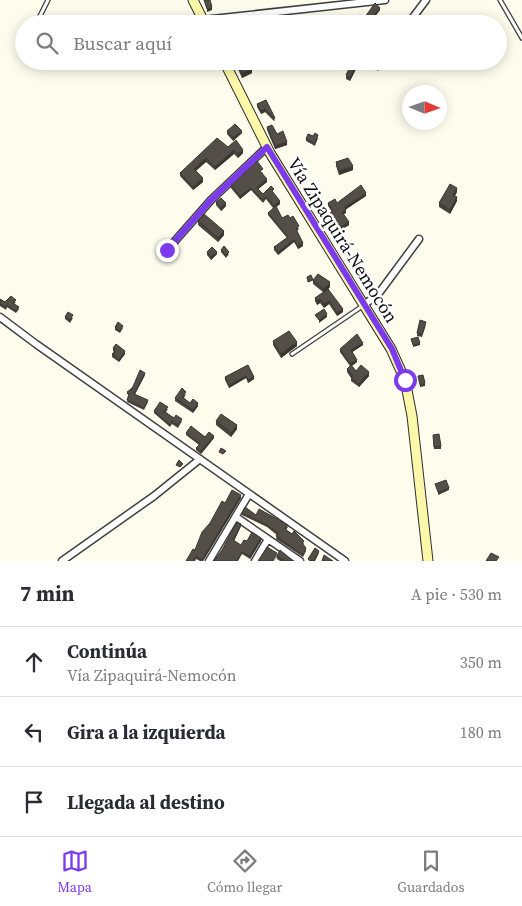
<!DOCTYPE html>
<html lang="es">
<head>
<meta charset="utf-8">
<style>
	body { margin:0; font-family:"Source Serif 4",serif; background:#f7f7f7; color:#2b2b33 }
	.compass { position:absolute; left:402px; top:85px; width:45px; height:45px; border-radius:50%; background:#fff; box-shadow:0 2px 12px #0003; rotate:92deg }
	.stop { position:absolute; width:15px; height:15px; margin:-11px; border:4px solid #7c3aed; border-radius:50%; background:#fff }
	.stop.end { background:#7c3aed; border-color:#fff; box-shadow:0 1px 5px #0008 }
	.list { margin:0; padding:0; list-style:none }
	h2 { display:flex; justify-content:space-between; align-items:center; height:65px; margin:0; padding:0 20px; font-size:21px }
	h2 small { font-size:16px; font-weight:400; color:#7c7c81 }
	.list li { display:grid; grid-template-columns:32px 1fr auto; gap:15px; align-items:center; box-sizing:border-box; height:70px; padding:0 20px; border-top:1px solid #e1e1e2 }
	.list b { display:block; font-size:19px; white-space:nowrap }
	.list p { margin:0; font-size:16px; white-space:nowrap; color:#7c7c81 }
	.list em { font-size:16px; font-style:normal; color:#7c7c81 }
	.icon { flex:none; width:28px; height:28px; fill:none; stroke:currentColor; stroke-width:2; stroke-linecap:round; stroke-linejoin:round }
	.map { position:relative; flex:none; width:522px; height:561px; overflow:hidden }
	.search { position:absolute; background:#fff; box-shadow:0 2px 12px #0003; left:15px; right:15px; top:15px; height:55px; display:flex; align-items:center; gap:12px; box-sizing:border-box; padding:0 18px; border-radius:28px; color:#7c7c81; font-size:19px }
	.sheet { height:275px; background:#fff }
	nav { display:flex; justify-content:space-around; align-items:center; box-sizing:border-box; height:70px; border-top:1px solid #e1e1e2; background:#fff; font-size:14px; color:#7c7c81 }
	nav a { display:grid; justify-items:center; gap:2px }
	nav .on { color:#7c3aed }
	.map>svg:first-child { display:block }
</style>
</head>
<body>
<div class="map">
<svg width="522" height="561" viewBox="0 0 522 561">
	<rect width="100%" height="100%" fill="#fefcec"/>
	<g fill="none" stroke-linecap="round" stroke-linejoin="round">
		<defs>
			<path id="service" d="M500 0 522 38
				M36 24 48 0
				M292 354 364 305"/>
			<path id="minor" d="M203 20 385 0
				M408 24 426 0
				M378 66 381 61
				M167 250 211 200 267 147
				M364 305 379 293 419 239
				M0 317 36 344 345 561
				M236 517 300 561
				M62 561 154 496 200 459
				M209 561 249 494
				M255 561 268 539"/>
			<path id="secondary" d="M193 0 205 24
				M224 61 270 153 391 349 405 380 412 416 428 561"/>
		</defs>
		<!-- service casing -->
		<use href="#service" stroke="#3f3f3f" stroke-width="5.5"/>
		<!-- minor casing -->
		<use href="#minor" stroke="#3f3f3f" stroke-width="9"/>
		<!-- secondary casing -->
		<use href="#secondary" stroke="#2e2e2e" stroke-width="11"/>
		<!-- service -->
		<use href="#service" stroke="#fff" stroke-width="3"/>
		<!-- minor -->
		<use href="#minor" stroke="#fff" stroke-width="6"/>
		<!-- secondary -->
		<use href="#secondary" stroke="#fbf8aa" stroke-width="9"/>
	</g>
	<!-- wall -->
	<path fill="#48433f" d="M380 10 370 23 365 20V17Z
		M353 61H363L360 66 358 65 350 81 346 79V75Z
		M237 63 252 73 242 78 237 67Z
		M266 100 275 120 274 121 265 112 261 114 257 107V104Z
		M267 127 277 134 287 145 275 149 267 130Z
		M227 131 242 133 233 141 227 134Z
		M313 136 318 138 315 146 306 141V139Z
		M228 147 243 153 238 158 234 154 215 170 206 162 196 171 203 182 193 190 180 176V173Z
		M336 162 353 170 339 175 336 166Z
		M263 172 262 173 267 182 258 189 263 194 274 192 273 193 280 204 276 207 282 218H290L299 229 297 231 303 246 298 249 294 242 278 255 274 250V247L287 238 268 215V213L273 208 266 199 263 203 251 190 240 199 231 188V185Z
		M457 192 455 196 457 201 450 214 439 207V203Z
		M366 196 346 209V213L343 214 349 225 336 233 331 224V221L332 220 330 216V213L332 212 328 206V203H337Z
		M216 202 226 206 221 211 216 205Z
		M198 221 224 235 218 242 198 225Z
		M221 250 229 254 226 258 221 252Z
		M207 252 217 254 211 260 207 255Z
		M313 280 330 287 328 289 343 312 337 316 329 304 324 308 320 303 317 305 315 301V298L323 292 313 284Z
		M0 299 5 302H16L14 304 19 309 16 313 7 307 6 310 0 306Z
		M65 317 73 318 70 323 65 319Z
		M426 325 422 337 417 336V333Z
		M115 327 123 328 120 333 115 330Z
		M273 341 297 346 281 358 273 345Z
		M363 345 352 352 357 362 352 366 356 371 369 376 359 387 351 381V378L347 372V369L350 366 340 352V349Z
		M113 348 125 354 119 362 112 357V354L114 352 113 351Z
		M248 365 254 379 248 383 246 378 229 388 225 380V377Z
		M145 375 135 394 148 402 144 410 127 402 129 395 127 394V392Z
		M186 394 184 398 190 403 198 406 193 413 175 401V398Z
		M168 409 166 412 174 418 182 421 178 428 172 424 170 427 154 413V411Z
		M216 421 237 429 231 437 216 425Z
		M186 433 205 437 214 438 201 454 196 450V448L199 445 186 435Z
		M433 435 441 446V449H434Z
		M241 498 203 561H200L196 559 195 561H186L195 550 210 523 225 503Z
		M242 513 256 515 288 527 286 530 304 543 303 545 306 551 303 557 276 539 277 535 267 527 242 515Z
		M241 526 234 541 241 545 247 541H261L250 559 242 554 238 561H214Z
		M277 555 292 561H280L277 559V557L274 561Z"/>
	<!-- shaded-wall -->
	<path fill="#3b3733" d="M212 7V10L207 12V9Z
		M380 8V10L370 23V20Z
		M358 61V65L350 81V78Z
		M252 69V73L242 78V74Z
		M265 109V112L261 114V111Z
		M242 131V133L233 141V138Z
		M287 142V145L275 149V146Z
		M234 150V154L215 170V167Z
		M243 150V153L238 158V154Z
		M206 158V162L194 172V169Z
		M353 166V170L339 175V171Z
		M203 178V182L193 190V187Z
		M267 179V182L257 190V188Z
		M251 188V190L240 199V196Z
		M457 188V192L453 199V195Z
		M366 193V196L345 210V207Z
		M457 197V201L450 214V210Z
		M280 201V204L274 209V206Z
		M226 203V206L221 211V208Z
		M346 210V213L342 215V212Z
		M349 222V225L336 233V230Z
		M224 231V235L218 242V238Z
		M294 240V242L278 255V252Z
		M303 243V246L298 249V246Z
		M217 252V254L211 260V257Z
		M330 282V287L324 293V289Z
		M320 299V303L317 305V301Z
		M329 301V304L324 308V304Z
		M343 309V312L337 316V313Z
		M327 314V317L319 323V320Z
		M297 342V346L281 358V354Z
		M363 343V345L351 353V350Z
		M420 343V345L413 347V345Z
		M125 351V354L119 362V360Z
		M357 360V362L350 367V364Z
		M369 372V376L359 387V384Z
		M145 373V375L134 396V394Z
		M246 376V378L229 388V385Z
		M254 377V379L248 383V380Z
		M425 383V386L420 387V385Z
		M198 403V406L193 413V410Z
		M237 425V429L231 437V433Z
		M214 436V438L201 454V451Z
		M449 488V490L438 495V492Z
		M241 495V498L203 561H202Z
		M241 524V526L233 543V540Z
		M261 538V541L250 559V556Z
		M319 551V553L315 561H313Z"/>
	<!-- building -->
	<path fill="#544e49" stroke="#3b3733" d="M204 0H210L212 7 207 9Z
		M375 3 380 8 370 20 365 17Z
		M241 61H248L252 69 242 74 237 63Z
		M353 61H361L360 63 358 61 350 78 346 75Z
		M266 100 275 118H274L265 109 261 111 257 104Z
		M235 124 242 131 233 138 227 131Z
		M272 125 277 134 283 131 287 142 275 146 267 127Z
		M315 133 318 135 315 143 306 139 308 134 313 136Z
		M217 138 228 147 236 140 243 150 238 154 234 150 215 167 206 158 194 169 203 178 193 187 180 173Z
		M348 158 353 166 339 171 336 162Z
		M257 161 263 169 260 171 267 179 257 188 263 194 271 186 274 189 272 191 280 201 274 206 266 197 263 200 251 188 240 196 231 185Z
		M450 184 457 188 453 195 457 197 450 210 439 203Z
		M361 185 366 193 345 207 346 210 342 212 349 222 336 230 331 221 334 220 330 213 333 211 328 203 335 199 337 203Z
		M221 198 226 203 221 208 216 202Z
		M276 206 282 218 288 215 290 218 293 216 299 226 296 229 303 243 298 246 294 240 278 252 274 247 288 237 268 213Z
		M204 214 224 231 218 238 198 221Z
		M224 246 229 252 226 255 221 250Z
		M212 247 217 252 211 257 207 252Z
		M318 274 330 282 324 289 313 280Z
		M311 275 313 280 308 282 307 277Z
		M328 289 343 309 337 313 329 301 324 304 320 299 317 301 315 298Z
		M11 296 16 300 13 303 19 307 16 311 7 305 6 308 0 304V299L5 302Z
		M324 309 327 314 319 320 315 315Z
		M68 312 73 315 70 320 65 317Z
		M420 320 426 322 422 334 417 333Z
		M118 322 123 326 120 331 115 327Z
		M289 331 297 342 281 354 273 341Z
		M357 334 363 343 351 350 357 360 350 364 340 349Z
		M418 337 420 343 413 345 411 339Z
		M116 344 125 351 119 360 112 354 116 351 113 348Z
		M248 365 254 377 248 380 246 376 229 385 225 377Z
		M351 365 356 371 361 365 369 372 359 384 351 377 353 376 347 369Z
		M140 370 145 373 134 394 148 400 144 408 127 400 129 394 127 392 132 389Z
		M423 375 425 383 420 385 418 376Z
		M182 388 186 392 182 397 190 403 193 399 198 403 193 410 175 398Z
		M160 402 168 407 164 412 174 418 176 415 182 419 178 425 172 421 170 425 154 411Z
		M221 414 237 425 231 433 216 421Z
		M191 426 205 437 209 432 214 436 201 451 196 448 200 444 186 433Z
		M439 434 441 446 434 447 433 435Z
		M221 448 226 451 223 454 219 452Z
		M179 460 183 464 180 467 176 465Z
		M446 480 449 488 438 492 435 484Z
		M232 490 241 495 202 560 196 556 193 561H186L193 549 195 550 202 532 210 523 222 501 225 503Z
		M245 507 256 515 259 509 288 525 285 529 292 534 294 531 304 541 302 543 306 548 303 555 276 536 278 533 267 525 242 513Z
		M237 522 241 524 233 540 241 545 244 540 247 541 252 532 261 538 250 556 242 552 237 561H214L222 550Z
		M267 547 277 553 273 561H258Z
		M315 548 319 551 313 561H310L308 559Z
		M280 550 292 560 291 561H285L277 556Z
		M491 553 499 557 496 561H486Z
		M324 555 333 561H322Z"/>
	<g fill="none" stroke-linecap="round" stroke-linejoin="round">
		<!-- route -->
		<path stroke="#7c3aed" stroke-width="6" d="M167 250 211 200 267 147 392 349 405 380"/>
	</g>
	<g text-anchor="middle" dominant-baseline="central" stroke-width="5" stroke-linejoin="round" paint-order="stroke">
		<!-- street labels -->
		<g font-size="18" fill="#0c0c0c" stroke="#fff">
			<text transform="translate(343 240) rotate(58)">Vía Zipaquirá-Nemocón</text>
		</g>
	</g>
</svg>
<svg class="compass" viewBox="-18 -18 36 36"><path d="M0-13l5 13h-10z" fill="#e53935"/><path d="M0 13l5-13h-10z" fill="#7c7c81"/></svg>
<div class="stop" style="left:405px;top:380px"></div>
<div class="stop end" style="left:167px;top:250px"></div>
<div class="search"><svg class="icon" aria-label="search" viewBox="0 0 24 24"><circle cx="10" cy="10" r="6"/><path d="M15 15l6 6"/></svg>Buscar aquí</div>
</div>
<section class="sheet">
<h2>7 min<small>A pie · 530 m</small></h2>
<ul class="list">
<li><svg class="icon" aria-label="ahead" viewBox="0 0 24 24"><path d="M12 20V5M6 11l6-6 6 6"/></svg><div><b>Continúa</b><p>Vía Zipaquirá-Nemocón</p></div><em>350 m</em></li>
<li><svg class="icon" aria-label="left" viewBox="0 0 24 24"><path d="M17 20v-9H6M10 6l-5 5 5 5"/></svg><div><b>Gira a la izquierda</b></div><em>180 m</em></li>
<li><svg class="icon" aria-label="arrive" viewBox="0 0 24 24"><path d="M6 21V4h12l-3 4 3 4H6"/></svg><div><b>Llegada al destino</b></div></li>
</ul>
</section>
<nav>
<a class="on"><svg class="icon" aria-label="map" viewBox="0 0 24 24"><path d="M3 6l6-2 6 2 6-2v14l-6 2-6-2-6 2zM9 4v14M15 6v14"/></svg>Mapa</a>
<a><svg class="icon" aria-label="directions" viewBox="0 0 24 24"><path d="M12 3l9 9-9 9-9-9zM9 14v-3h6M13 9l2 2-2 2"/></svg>Cómo llegar</a>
<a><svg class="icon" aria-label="saved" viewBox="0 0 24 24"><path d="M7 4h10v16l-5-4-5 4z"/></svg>Guardados</a>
</nav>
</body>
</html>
